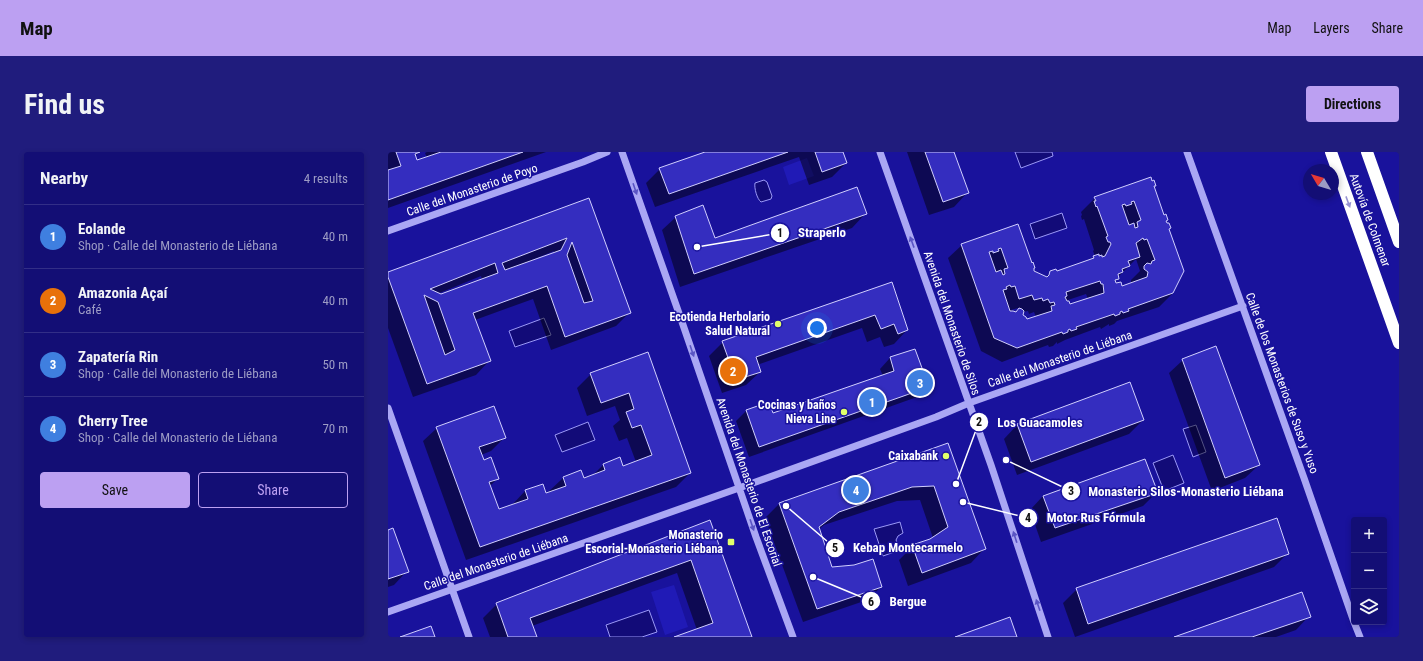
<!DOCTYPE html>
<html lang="en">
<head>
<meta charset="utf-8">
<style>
	body { margin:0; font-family:"Roboto Condensed",sans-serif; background:#201c7d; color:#f1f3f6 }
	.controls { position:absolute; right:12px; bottom:12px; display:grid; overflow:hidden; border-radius:4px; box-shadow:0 2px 6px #0003 }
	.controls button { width:36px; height:36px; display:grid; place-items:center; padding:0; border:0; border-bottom:1px solid #322e87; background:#130e75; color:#f1f3f6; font:20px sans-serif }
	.compass { position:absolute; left:915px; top:12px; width:36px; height:36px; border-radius:50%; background:#130e75; box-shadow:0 2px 6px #0003; rotate:308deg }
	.you { position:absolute; left:429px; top:176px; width:14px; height:14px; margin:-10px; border:3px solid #fff; border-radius:50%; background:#1a73e8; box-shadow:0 0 0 6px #1a73e833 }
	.badge { display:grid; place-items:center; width:26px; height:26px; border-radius:50%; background:#bca0f2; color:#fff; font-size:13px; font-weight:700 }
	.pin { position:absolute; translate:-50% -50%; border:2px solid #fff; box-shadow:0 1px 4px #0006 }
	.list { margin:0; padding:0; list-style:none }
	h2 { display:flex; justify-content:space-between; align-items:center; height:52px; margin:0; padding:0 16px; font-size:17px }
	h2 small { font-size:13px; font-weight:400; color:#9d9cc5 }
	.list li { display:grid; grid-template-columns:26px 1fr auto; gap:12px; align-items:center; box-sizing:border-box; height:64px; padding:0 16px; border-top:1px solid #322e87 }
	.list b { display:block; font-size:15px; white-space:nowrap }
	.list p { margin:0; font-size:13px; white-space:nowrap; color:#9d9cc5 }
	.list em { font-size:13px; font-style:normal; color:#9d9cc5 }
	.actions { display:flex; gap:8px; padding:12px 16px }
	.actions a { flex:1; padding:9px 0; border:1px solid #bca0f2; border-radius:4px; text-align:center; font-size:14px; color:#bca0f2 }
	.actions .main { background:#bca0f2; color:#111 }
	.icon { flex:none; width:22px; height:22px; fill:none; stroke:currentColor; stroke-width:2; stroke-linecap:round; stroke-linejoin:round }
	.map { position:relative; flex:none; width:1011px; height:485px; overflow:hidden; border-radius:4px }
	header { display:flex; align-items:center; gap:24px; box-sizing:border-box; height:56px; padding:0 20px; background:#bca0f2; color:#111 }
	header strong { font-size:19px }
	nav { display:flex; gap:22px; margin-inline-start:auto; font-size:14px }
	.intro { display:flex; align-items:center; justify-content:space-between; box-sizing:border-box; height:96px; padding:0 24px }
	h1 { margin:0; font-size:28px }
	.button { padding:10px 18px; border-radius:4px; background:#bca0f2; color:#111; font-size:14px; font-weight:700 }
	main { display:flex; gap:24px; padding:0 24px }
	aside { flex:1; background:#130e75; border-radius:4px; box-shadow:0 2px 6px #0003 }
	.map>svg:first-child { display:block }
</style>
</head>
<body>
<header>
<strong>Map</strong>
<nav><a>Map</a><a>Layers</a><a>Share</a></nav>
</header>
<div class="intro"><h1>Find us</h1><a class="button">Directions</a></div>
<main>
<aside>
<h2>Nearby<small>4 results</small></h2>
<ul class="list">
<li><span class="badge" style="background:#3f7fe0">1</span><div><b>Eolande</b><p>Shop · Calle del Monasterio de Liébana</p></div><em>40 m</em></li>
<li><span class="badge" style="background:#e8710a">2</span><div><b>Amazonia Açaí</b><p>Café</p></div><em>40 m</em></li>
<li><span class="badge" style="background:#3f7fe0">3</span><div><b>Zapatería Rin</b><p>Shop · Calle del Monasterio de Liébana</p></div><em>50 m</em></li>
<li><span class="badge" style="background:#3f7fe0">4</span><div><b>Cherry Tree</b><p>Shop · Calle del Monasterio de Liébana</p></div><em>70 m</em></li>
</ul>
<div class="actions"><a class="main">Save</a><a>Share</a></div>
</aside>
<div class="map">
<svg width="1011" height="485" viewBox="0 0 1011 485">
	<rect width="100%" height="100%" fill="#19129c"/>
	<!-- green -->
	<path fill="#201ab6" d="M419 6 426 24 401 33 395 15Z
		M286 433 300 475 277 483 263 440Z"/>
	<!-- water -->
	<path fill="#120b78" stroke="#9b99f7" d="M627 0H664L665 4 633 16Z
		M376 28 379 30 384 44 383 47 373 50C369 47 366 36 367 31Z
		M674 61 679 76 647 87 642 72Z
		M156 166 163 183 127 195 121 179Z
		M200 270 207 288 174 300 167 283Z
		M808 273 818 300 805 305 795 277Z
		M785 303 796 331 776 339 765 311Z
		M512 370 515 381 510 384 508 388 512 398 495 404 486 377Z
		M261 458 269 480 254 485H222L218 473Z"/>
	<!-- shadow -->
	<path fill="#0007" fill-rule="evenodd" d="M0 0H31L27 4 29 9 39 6 37 1 39 0H158L0 56Z
		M320 0H454L458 11 444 25 421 33 411 5 267 55 258 31 272 17Z
		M519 0H565L579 41 566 55 541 63Z
		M765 35 780 78 785 141 771 155 729 169 726 172 721 174V172L713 177 712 175 677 188 669 192V190L665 194 661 195 660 193 614 210 593 199 560 106 574 93 630 73 646 119 658 125 663 120H668L703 108 707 104 705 99 706 98 696 67 694 68 693 64 694 63 693 60 707 46ZM748 107 752 119 743 128V132L734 135 727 130 730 126V125ZM698 142 700 147 682 154 680 148ZM630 156 631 159 628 161 623 158ZM640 159 641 162 646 160 648 165 639 169 634 164 635 160Z
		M200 47 242 160 228 174 163 198 145 147 87 168 101 209 88 223 25 245 0 176V121ZM166 99 165 102 145 109 144 108ZM93 124 94 128 53 143 49 142Z
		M477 62 464 76 292 135 274 78 288 65 326 87Z
		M503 131 519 178 506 192 496 195 492 185 479 190 474 176 369 213 372 220 358 233 334 241 321 204 335 190Z
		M526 198 539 235 529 245 361 305 348 269 358 259 385 263 495 224 492 217 502 206Z
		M259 202 302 321 288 335 78 408 35 289 49 276 116 286 103 299 93 303 95 309 109 327 102 334 110 359 124 353 137 339 158 342 175 326 195 327 204 324 215 313 231 307 234 315 248 310 239 286 231 289 225 274 232 268 227 254 199 264 189 236 203 222Z
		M795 208 871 313 857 326 824 339 781 221Z
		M755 268 741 282 629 323 616 287 629 273Z
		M560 293 596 397 583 411 520 434 511 408 525 394 545 386 532 348 509 349 436 373 431 377 444 416 493 435 479 448 415 470 377 366 391 352Z
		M769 340 755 354 653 390 642 358 655 344Z
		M322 370 363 485H289L309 478 289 421 144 474 148 485H102L95 466 109 452Z
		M0 379 19 419 6 433 0 435Z
		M900 401 886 415 687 485 675 451 689 437Z
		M921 464 908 478 888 485H788Z"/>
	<!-- building -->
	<path fill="#342dbf" stroke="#d1cffe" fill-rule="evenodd" d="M8 0H32L27 2 29 8 53 0H135L0 48V18L13 14Z
		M317 0H400L281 42 271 16Z
		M427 0H455L459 11 434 20Z
		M537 0H566L581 41 555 50Z
		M763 25 764 29 766 28 768 34H766L776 63 778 62 780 68 778 69 779 71H781L783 76 781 77 796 119 785 141 740 157 741 159 735 161 734 159 732 160V162L727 164 726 162 688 175 689 177 683 179 682 177 680 178V180L675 182 674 180 629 196 606 186 573 92 630 72 644 111 645 110 647 116H646V119L659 125 661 123 662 119 668 117 669 119 706 106 705 104 711 102V104L714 103V105L717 104 723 92 722 90H720L718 85 720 84 709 54 708 55 706 49H708L706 45ZM746 49 753 68 749 70 750 75 747 76 746 71 741 73 734 53 737 52 738 54 744 52 743 50ZM755 86 756 88 759 87 767 108 764 109 763 112 759 111 756 114V117L760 120 759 125 734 134 733 130 728 131 727 128 731 127 730 122 735 120 734 117 742 114 740 109 752 105 748 91ZM613 96 620 116 616 117 617 122 615 123 613 118 608 120 601 100 605 99V101L611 99 610 97ZM712 129 713 132H715L716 141 682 152 681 149H679L677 145 679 144 678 140ZM622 133 623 135 627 134 631 147 644 143 646 148 654 146 655 149 660 147 662 151 666 150 667 153 663 154 664 159 639 167 638 165 635 163 636 159 634 157 631 156 628 160 625 159H622L615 138 619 137 618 135Z
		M469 35 479 62 306 122 287 64 315 53 327 86Z
		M201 46 243 161 177 185 159 134 85 161 103 209 39 232 0 125V120ZM179 86 173 98 117 118 114 111ZM184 90 205 149 196 151 179 103ZM107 111 110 121 53 142 42 137ZM36 143 50 150 67 198 57 203Z
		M504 130 520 178 510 182 506 172 493 177 487 163 368 205 373 220 348 228 334 189Z
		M828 194 872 313 837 326 794 207Z
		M527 197 541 235 371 295 358 258 381 250 385 261 506 219 502 205Z
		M260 200 303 321 92 395 48 275 106 254 118 286 91 295 96 308 103 305 111 327 101 330 111 357 140 347 137 338 155 332 158 341 178 334 175 325 193 318 196 326 217 318 215 312 232 305 235 314 264 303 253 273 244 276 238 260 246 257 241 241 213 251 202 221Z
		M742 230 756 268 643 310 629 272Z
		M560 291 598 397 534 421 524 393 542 387 560 375 546 334 524 335 451 360 431 375 444 415 466 413 485 407 494 435 429 457 391 351Z
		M757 307 770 341 667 376 655 344Z
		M889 366 901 402 700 472 688 436Z
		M322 368 364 485H286L325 471 303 408 142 466 149 485H120L108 451Z
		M5 376 21 420 0 427V378Z
		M914 440 923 465 864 485H786Z
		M622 465 629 485H567Z
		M43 474 47 485H12Z"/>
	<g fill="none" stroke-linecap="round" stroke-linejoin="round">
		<!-- minor -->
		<path stroke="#aaa7f4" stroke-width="7" d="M234 0 293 167 368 385 405 485
			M492 0 603 313 660 485
			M799 0 916 326 966 470
			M0 79 195 10 219 0
			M0 256 81 485
			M0 460 351 336 548 265 581 251 855 154
			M966 470 972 485"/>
		<!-- highway -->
		<path stroke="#fff" stroke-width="12" d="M943 0 1011 191
			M979 0 1011 90"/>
	</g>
	<!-- one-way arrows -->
	<defs><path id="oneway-solid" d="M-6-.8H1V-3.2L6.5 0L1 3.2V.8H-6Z"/></defs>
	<g fill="#5a55c4">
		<use href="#oneway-solid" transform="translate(247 37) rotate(71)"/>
		<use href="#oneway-solid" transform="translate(524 90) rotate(-110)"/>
		<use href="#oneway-solid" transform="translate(304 199) rotate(71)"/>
		<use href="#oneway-solid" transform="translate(364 373) rotate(71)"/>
		<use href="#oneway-solid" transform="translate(627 385) rotate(-108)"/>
		<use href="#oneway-solid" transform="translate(650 453) rotate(-109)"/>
	</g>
	<use fill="#9894d2" href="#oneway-solid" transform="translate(960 50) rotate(70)"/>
	<!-- markers -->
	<g fill="#e1ff6a" stroke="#19129c" stroke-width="1.5">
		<circle cx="390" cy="172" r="4"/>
		<circle cx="456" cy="260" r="4"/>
		<circle cx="558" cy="304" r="4"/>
		<rect x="339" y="386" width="8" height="8" rx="2"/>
	</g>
	<g text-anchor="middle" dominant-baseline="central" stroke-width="3" stroke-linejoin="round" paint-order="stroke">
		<!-- street labels -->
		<g font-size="12" fill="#fff" stroke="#19129c">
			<text transform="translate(84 38) rotate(-19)">Calle del Monasterio de Poyo</text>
			<text transform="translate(982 68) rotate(70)">Autovía de Colmenar</text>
			<text transform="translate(564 171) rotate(71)">Avenida del Monasterio de Silos</text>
			<text transform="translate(672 207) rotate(-19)">Calle del Monasterio de Liébana</text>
			<text transform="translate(894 231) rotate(70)">Calle de los Monasterios de Suso y Yuso</text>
			<text transform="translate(361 330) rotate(71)">Avenida del Monasterio de El Escorial</text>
			<text transform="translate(108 410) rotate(-19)">Calle del Monasterio de Liébana</text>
		</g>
		<!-- poi labels -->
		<g font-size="12" font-weight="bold" fill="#fff" stroke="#19129c" text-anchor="end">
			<text x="382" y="165">Ecotienda Herbolario<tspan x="382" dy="14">Salud Natural</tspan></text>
			<text x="448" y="253">Cocinas y baños<tspan x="448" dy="14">Nieva Line</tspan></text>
			<text x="550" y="304">Caixabank</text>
			<text x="335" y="383">Monasterio<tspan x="335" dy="14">Escorial-Monasterio Liébana</tspan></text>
		</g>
	</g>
	<!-- callouts -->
	<path fill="none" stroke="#fff" stroke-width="1.5" d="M309 95L392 81M568 332L591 270M618 308L683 339M575 350L640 366M398 354L447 396M425 425L483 449"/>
	<g fill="#fff" stroke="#19129c" stroke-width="1.5">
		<circle cx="309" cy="95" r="4"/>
		<circle cx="568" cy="332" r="4"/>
		<circle cx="618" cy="308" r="4"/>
		<circle cx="575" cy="350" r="4"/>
		<circle cx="398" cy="354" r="4"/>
		<circle cx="425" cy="425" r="4"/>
		<circle cx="392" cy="81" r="10"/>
		<circle cx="591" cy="270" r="10"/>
		<circle cx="683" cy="339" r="10"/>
		<circle cx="640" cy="366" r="10"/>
		<circle cx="447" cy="396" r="10"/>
		<circle cx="483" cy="449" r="10"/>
	</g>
	<g font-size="12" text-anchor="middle" font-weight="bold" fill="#111">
		<text x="392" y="85">1</text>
		<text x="591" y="274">2</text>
		<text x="683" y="343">3</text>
		<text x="640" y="370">4</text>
		<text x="447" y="400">5</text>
		<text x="483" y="454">6</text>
	</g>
	<g font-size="13" text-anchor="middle" font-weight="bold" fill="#fff" stroke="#19129c" stroke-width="3" stroke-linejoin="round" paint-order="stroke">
		<text x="434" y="85">Straperlo</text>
		<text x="652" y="275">Los Guacamoles</text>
		<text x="798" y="344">Monasterio Silos-Monasterio Liébana</text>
		<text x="708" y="370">Motor Rus Fórmula</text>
		<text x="520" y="400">Kebap Montecarmelo</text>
		<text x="520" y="454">Bergue</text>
	</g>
</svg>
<div class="controls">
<button>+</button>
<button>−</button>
<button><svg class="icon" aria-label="layers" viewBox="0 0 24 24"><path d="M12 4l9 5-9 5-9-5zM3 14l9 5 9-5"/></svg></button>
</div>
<svg class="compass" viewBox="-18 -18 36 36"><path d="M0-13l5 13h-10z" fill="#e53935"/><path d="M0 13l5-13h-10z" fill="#9d9cc5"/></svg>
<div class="you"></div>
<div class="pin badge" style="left:484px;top:250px;background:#3f7fe0">1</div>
<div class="pin badge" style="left:345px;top:219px;background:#e8710a">2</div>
<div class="pin badge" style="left:532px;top:231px;background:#3f7fe0">3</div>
<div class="pin badge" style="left:468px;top:338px;background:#3f7fe0">4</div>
</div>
</main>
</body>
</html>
